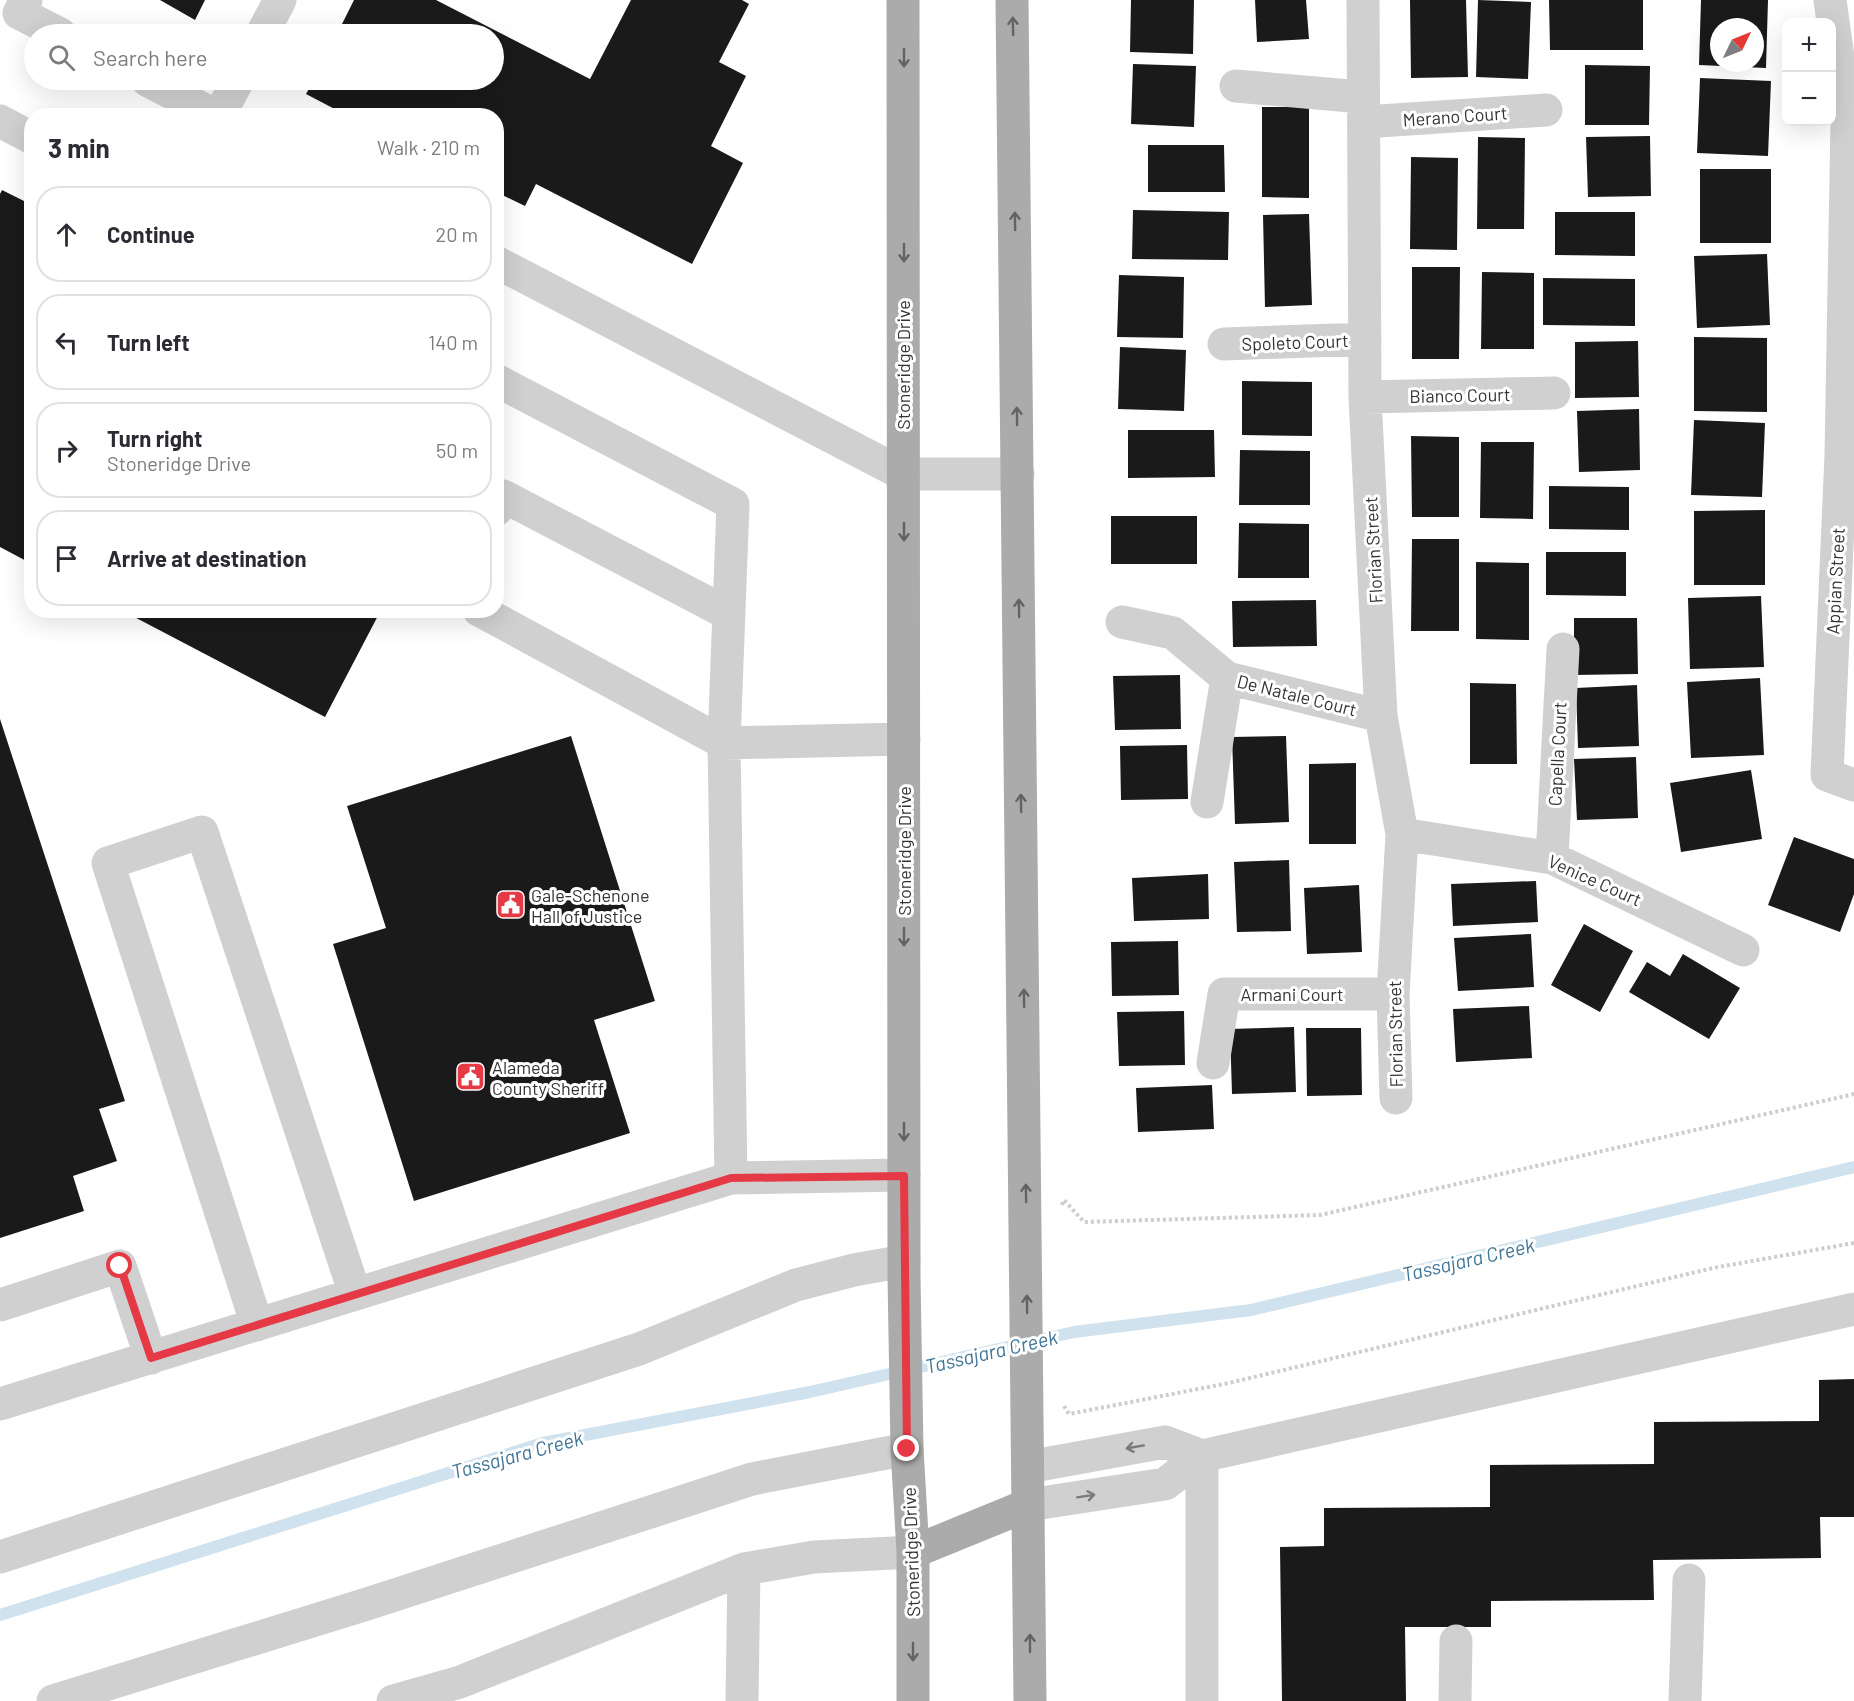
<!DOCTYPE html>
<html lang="en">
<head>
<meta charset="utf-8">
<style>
	body { margin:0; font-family:Barlow,sans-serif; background:#f7f7f7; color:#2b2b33 }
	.controls { position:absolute; right:18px; top:18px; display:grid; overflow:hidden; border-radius:12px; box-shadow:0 6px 24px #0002 }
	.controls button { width:54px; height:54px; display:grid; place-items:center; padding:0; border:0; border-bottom:2px solid #e1e1e2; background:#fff; color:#2b2b33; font:30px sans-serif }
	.compass { position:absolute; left:1710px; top:18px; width:54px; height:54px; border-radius:50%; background:#fff; box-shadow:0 6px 24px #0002; rotate:47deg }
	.stop { position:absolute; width:18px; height:18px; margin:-14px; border:4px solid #e63946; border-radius:50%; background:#fff }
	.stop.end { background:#e63946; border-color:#fff; box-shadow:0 2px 6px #0008 }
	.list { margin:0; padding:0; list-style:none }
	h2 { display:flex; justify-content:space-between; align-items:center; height:78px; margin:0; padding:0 24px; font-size:26px }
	h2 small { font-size:20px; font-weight:400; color:#7c7c81 }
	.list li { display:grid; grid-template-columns:39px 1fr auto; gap:18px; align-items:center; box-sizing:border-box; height:96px; margin:0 12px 12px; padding:0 12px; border:2px solid #e1e1e2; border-radius:24px }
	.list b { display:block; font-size:22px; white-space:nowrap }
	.list p { margin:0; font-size:20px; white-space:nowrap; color:#7c7c81 }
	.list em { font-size:20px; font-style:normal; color:#7c7c81 }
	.icon { flex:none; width:33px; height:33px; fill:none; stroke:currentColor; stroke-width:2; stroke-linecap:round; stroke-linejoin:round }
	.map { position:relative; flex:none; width:1854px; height:1701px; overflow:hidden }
	.search { position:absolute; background:#fff; box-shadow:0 6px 24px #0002; left:24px; top:24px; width:480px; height:66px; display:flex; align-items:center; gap:15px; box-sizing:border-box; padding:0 21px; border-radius:33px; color:#7c7c81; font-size:22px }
	.panel { position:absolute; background:#fff; box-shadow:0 6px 24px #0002; left:24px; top:108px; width:480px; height:510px; border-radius:24px }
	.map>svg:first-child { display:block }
</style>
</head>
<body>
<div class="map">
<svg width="1854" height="1701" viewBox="0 0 1854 1701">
	<rect width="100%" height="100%" fill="#fff"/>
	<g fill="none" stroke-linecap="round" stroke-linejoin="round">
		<!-- stream -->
		<path stroke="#cfe2ee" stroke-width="12" d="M0 1615 543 1443 810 1392 1074 1332 1251 1310 1854 1167"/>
	</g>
	<!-- building -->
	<path fill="#1a1a1a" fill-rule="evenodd" d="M160 0H205L195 20Z
		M354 0H436L590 79 631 0H742L749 4 719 62 746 76 711 146 743 163 692 264 536 184 525 206 496 192V116H348L306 94 314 80H494V34H337Z
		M1131 0H1194L1193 54 1130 52Z
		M1255 0H1306L1309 39 1257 42Z
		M1410 0H1466L1468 77 1411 78Z
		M1478 0 1531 2 1528 79 1476 77Z
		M1549 0H1643V50H1550Z
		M1701 0H1768L1766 68 1699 65ZM1719 27H1755V63H1719Z
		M1133 64 1196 66 1194 127 1131 124Z
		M1585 65 1650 66 1649 125H1585Z
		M1700 78 1771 81 1768 156 1697 153Z
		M1262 107H1309V198L1262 197Z
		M1650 136 1651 196 1588 197 1586 137Z
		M1478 137 1525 138 1524 229H1477Z
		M1148 145H1224L1225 192H1148Z
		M1411 157 1458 158 1457 250 1410 249Z
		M1700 169H1771V243H1700Z
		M2 190 32 205V564L0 547V194Z
		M1133 210 1229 212 1228 260 1132 259Z
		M1555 212H1635V256L1555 255Z
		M1309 214 1312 305 1265 307 1263 215Z
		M1767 254 1770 325 1697 328 1694 256Z
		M1412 267H1460L1459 359H1412Z
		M1482 272 1534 273V349H1481Z
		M1119 275 1184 277 1183 338 1117 337Z
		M1543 278 1635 279V326L1543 325Z
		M1694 337 1767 338V412L1694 411Z
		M1638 341 1639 397 1575 398V342Z
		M1120 347 1186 350 1184 411 1118 409Z
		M1242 381 1312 382V436L1242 435Z
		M1639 409 1640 470 1579 472 1577 411Z
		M1694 420 1765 423 1762 497 1691 495Z
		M1128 430H1214L1215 477 1128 478Z
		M1411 436 1459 437V517H1412Z
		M1481 442H1534L1533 519 1480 518Z
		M1240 450 1310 451V505H1239Z
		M1549 486 1629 487V530L1549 529Z
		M1765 510V585H1694V511Z
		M1111 516H1197V564H1111Z
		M1239 523 1309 524V578H1238Z
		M1412 539H1459V631H1411Z
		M1546 552H1626V596L1546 595Z
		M1476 562 1529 563V640L1476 639Z
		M1761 596 1764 667 1690 669 1688 598Z
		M1316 600 1317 646 1233 647 1232 601Z
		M121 610H381L325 717Z
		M1574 618H1637L1638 674 1574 675Z
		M1180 675 1181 729 1115 730 1113 676Z
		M1760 678 1764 755 1691 758 1687 682Z
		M1470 683 1516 684 1517 764H1470Z
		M1637 685 1639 746 1578 748 1576 688Z
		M0 719 125 1101 99 1109 117 1161 73 1176 84 1211 0 1238Z
		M571 736 655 1001 594 1020 630 1133 414 1201 333 944 386 928 347 806Z
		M1286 736 1289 822 1235 824 1232 737Z
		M1187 745 1188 799 1121 800 1120 746Z
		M1636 757 1638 818 1577 820 1574 759Z
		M1356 763V844H1309V764Z
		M1751 770 1762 839 1681 852 1670 783Z
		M1794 837 1854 859V894L1840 932 1768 905Z
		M1289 860 1291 931 1237 932 1234 862Z
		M1208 874 1209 919 1134 921 1132 878Z
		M1536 881 1538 922 1453 926 1451 884Z
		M1359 885 1362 952 1307 954 1304 888Z
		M1584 924 1633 951 1600 1012 1551 985Z
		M1531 934 1534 987 1458 991 1454 938Z
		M1178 941 1179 995 1112 996 1111 942Z
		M1683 954 1740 988 1709 1039 1629 992 1647 962 1670 976Z
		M1529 1006 1532 1058 1456 1062 1453 1009Z
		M1184 1011 1185 1065 1119 1066 1117 1012Z
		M1294 1027 1296 1092 1232 1094 1230 1029Z
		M1306 1028H1361L1362 1095 1307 1096Z
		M1212 1085 1214 1129 1138 1132 1136 1088Z
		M1854 1379V1517H1820L1821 1558 1653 1560 1654 1600 1491 1601V1627H1405L1406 1701H1282L1280 1547 1324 1546V1508L1490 1507V1465L1654 1464V1422L1819 1421V1380Z"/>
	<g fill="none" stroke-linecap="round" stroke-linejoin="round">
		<!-- path -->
		<path stroke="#cdcdcd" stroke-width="4" stroke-dasharray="3 3" stroke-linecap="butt" d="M1062 1205 1064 1200 1084 1222 1320 1215 1854 1094
			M1064 1406 1069 1414 1229 1383 1713 1268 1854 1243"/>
		<!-- minor -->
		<path stroke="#d0d0d0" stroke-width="33" d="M26 0 19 13 60 34
			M1363 0 1365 397 1381 716 1402 834 1393 994 1396 1098
			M1830 0 1847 122 1841 455 1827 775 1854 785
			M262 34 280 0
			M147 80 216 116
			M1236 86 1362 97
			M219 116 238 80
			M0 121 32 138
			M1364 122 1546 110
			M496 262 903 474H1018
			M1224 344 1365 339
			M496 380 733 504 724 743 731 1178
			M1365 397 1554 393
			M496 510 503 496 729 614
			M479 610 724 743 904 739
			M1122 622 1173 633 1227 678 1381 716
			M1207 802 1227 678
			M1402 834 1552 858 1743 950
			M1552 858 1563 649
			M1213 1063 1224 994H1393
			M0 1305 120 1266 151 1358
			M257 1325 108 863 202 832 355 1294
			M0 1404 731 1178 904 1175
			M1028 1467 1165 1442 1202 1456 1165 1484 1028 1505
			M0 1557 639 1349 796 1285 854 1270 904 1261
			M53 1701 367 1604 752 1479 907 1449
			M393 1701 460 1682 744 1569 814 1557 913 1552
			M742 1701 744 1569
			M1202 1701V1456L1854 1309
			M1455 1701 1456 1641
			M1685 1701 1689 1580"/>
		<!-- major -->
		<path stroke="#ababab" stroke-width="33" d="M903 0 904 1277 907 1449 913 1552V1701
			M1012 0 1030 1701
			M913 1552 1028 1505"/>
	</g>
	<!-- one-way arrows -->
	<defs><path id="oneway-shaft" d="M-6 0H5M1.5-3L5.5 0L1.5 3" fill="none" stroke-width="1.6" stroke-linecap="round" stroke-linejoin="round" transform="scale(1.5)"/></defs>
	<g stroke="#636363">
		<use href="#oneway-shaft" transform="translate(1013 26) rotate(-91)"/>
		<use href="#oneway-shaft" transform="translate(904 58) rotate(90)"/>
		<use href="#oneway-shaft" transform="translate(1015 221) rotate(-91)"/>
		<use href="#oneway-shaft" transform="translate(904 253) rotate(90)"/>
		<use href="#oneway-shaft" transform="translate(1017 416) rotate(-91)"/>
		<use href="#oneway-shaft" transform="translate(904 532) rotate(90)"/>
		<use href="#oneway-shaft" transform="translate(1019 608) rotate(-91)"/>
		<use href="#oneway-shaft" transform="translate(1021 803) rotate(-91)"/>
		<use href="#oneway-shaft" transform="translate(904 937) rotate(90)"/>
		<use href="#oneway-shaft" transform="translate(1024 998) rotate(-91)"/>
		<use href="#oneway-shaft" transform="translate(904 1132) rotate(90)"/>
		<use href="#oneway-shaft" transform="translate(1026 1193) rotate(-91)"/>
		<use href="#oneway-shaft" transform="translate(1027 1304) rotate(-91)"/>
		<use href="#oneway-shaft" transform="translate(1030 1643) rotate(-90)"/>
		<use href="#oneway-shaft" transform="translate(913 1652) rotate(90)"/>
	</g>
	<g stroke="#7a7a7a">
		<use href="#oneway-shaft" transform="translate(1135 1447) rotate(170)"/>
		<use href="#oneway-shaft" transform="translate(1086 1496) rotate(-9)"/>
	</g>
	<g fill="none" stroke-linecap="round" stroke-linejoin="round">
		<!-- route -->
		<path stroke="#e63946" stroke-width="8" d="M120 1266 151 1358 731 1178 904 1176 907 1449"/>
	</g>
	<!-- icons -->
	<defs>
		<symbol id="civic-square" viewBox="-11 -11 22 22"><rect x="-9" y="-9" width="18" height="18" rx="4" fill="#e63946" stroke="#fff"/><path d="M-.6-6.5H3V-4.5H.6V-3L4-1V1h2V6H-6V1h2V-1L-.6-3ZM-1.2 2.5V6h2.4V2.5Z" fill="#fff"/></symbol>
	</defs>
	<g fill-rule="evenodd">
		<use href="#civic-square" x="494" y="888" width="33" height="33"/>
		<use href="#civic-square" x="454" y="1060" width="33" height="33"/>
	</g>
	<g text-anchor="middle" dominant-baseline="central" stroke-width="6" stroke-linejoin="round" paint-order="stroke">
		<!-- street labels -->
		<g font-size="18" fill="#333" stroke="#fff">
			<text transform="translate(1455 116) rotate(-4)">Merano Court</text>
			<text transform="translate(1295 342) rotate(-2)">Spoleto Court</text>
			<text transform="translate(903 365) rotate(-90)">Stoneridge Drive</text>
			<text transform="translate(1460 395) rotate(-1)">Bianco Court</text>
			<text transform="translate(1373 550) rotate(-93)">Florian Street</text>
			<text transform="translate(1835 581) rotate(-87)">Appian Street</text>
			<text transform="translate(1297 695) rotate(14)">De Natale Court</text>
			<text transform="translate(1557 754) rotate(-87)">Capella Court</text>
			<text transform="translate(904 851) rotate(-90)">Stoneridge Drive</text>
			<text transform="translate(1595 880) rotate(24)">Venice Court</text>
			<text x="1292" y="994">Armani Court</text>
			<text transform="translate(1395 1034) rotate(-91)">Florian Street</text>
			<text transform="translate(911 1552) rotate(-92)">Stoneridge Drive</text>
		</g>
		<!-- poi labels -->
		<g font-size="18" fill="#333" stroke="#fff" text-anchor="start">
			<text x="531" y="895">Gale-Schenone<tspan x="531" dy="21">Hall of Justice</tspan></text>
			<text x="492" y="1067">Alameda<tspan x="492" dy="21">County Sheriff</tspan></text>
		</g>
		<!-- water labels -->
		<g font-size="20" font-style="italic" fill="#3f7597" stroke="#fff">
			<text transform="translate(1468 1259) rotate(-13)">Tassajara Creek</text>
			<text transform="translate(991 1351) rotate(-13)">Tassajara Creek</text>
			<text transform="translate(517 1454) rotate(-15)">Tassajara Creek</text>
		</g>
	</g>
</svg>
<div class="controls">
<button>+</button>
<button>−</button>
</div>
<svg class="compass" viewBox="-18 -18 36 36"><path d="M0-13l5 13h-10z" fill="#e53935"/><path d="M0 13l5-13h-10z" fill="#7c7c81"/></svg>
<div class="stop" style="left:120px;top:1266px"></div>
<div class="stop end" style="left:907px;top:1449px"></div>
<div class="search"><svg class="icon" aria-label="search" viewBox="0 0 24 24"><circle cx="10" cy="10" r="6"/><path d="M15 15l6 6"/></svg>Search here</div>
<section class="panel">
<h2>3 min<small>Walk · 210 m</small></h2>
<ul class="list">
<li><svg class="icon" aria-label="ahead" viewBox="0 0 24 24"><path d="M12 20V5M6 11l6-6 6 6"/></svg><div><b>Continue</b></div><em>20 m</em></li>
<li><svg class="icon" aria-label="left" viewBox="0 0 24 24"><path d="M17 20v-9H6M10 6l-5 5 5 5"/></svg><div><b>Turn left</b></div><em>140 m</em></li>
<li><svg class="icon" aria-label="right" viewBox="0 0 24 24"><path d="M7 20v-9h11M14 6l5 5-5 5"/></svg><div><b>Turn right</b><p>Stoneridge Drive</p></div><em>50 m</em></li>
<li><svg class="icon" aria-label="arrive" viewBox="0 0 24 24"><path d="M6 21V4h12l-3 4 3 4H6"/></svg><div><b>Arrive at destination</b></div></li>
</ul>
</section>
</div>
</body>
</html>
